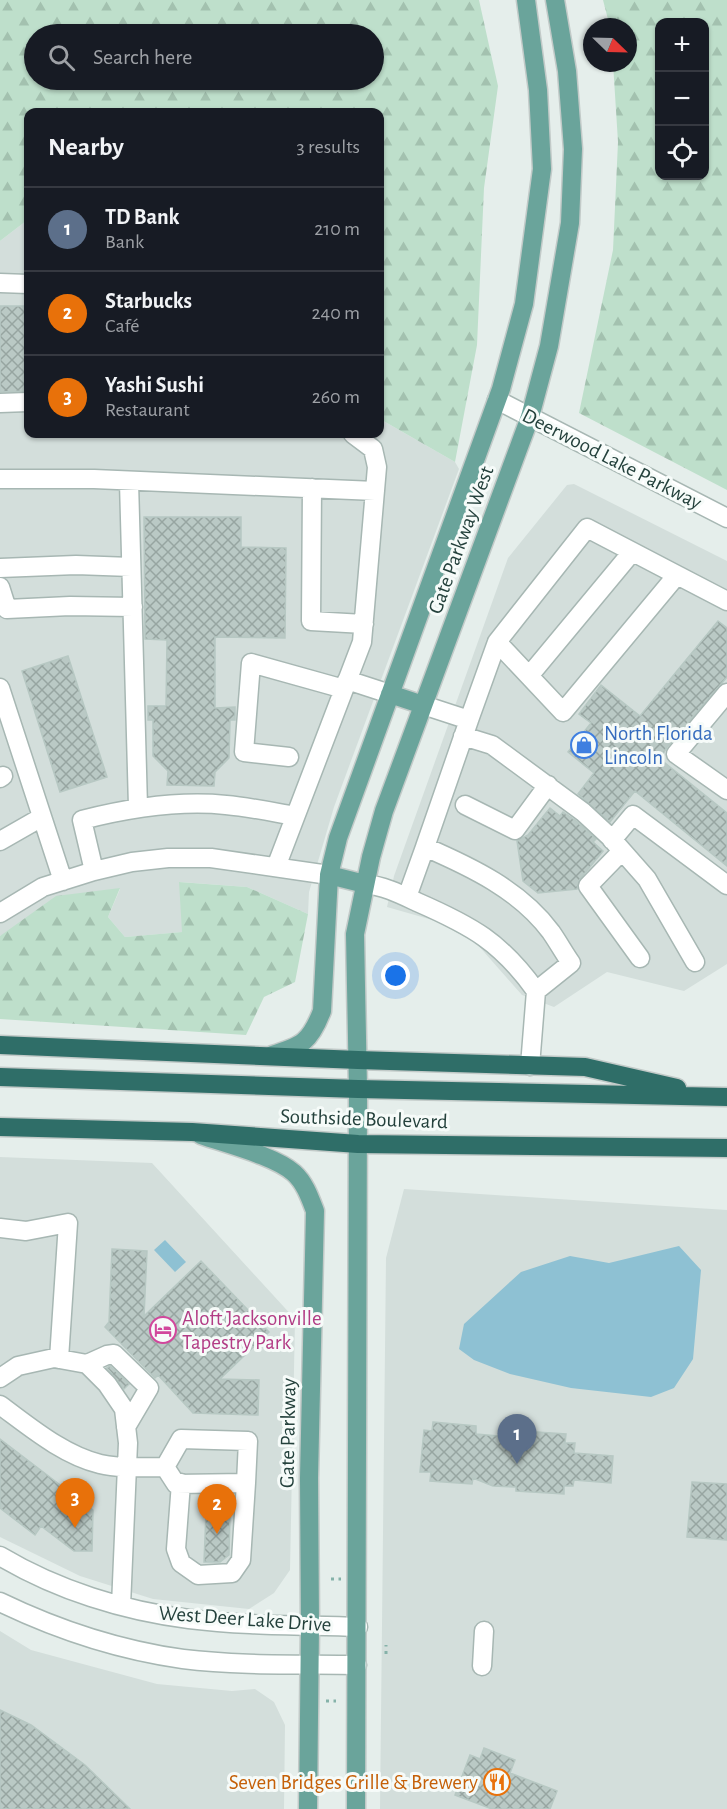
<!DOCTYPE html>
<html lang="en">
<head>
<meta charset="utf-8">
<style>
	body { margin:0; font-family:"Alegreya Sans",sans-serif; background:#20242c; color:#f1f3f6 }
	.controls { position:absolute; right:18px; top:18px; display:grid; overflow:hidden; border-radius:12px; box-shadow:0 2px 4px #0004 }
	.controls button { width:54px; height:54px; display:grid; place-items:center; padding:0; border:0; border-bottom:2px solid #363941; background:#171b24; color:#f1f3f6; font:30px sans-serif }
	.compass { position:absolute; left:583px; top:18px; width:54px; height:54px; border-radius:50%; background:#171b24; box-shadow:0 2px 4px #0004; rotate:113deg }
	.you { position:absolute; left:396px; top:976px; width:21px; height:21px; margin:-15px; border:4px solid #fff; border-radius:50%; background:#1a73e8; box-shadow:0 0 0 9px #1a73e833 }
	.badge { display:grid; place-items:center; width:39px; height:39px; border-radius:50%; background:#f3935f; color:#fff; font-size:20px; font-weight:700 }
	.pin { position:absolute; translate:-50% -50px; filter:drop-shadow(0 2px 3px #0008) }
	.pin::after { content:''; position:absolute; top:32px; width:21px; height:18px; background:inherit; clip-path:polygon(0 0,100% 0,50% 100%) }
	.list { margin:0; padding:0; list-style:none }
	h2 { display:flex; justify-content:space-between; align-items:center; height:78px; margin:0; padding:0 24px; font-size:26px }
	h2 small { font-size:20px; font-weight:400; color:#9ea1a6 }
	.list li { display:grid; grid-template-columns:39px 1fr auto; gap:18px; align-items:center; box-sizing:border-box; height:84px; padding:0 24px; border-top:2px solid #363941 }
	.list b { display:block; font-size:22px; white-space:nowrap }
	.list p { margin:0; font-size:20px; white-space:nowrap; color:#9ea1a6 }
	.list em { font-size:20px; font-style:normal; color:#9ea1a6 }
	.icon { flex:none; width:33px; height:33px; fill:none; stroke:currentColor; stroke-width:2; stroke-linecap:round; stroke-linejoin:round }
	.map { position:relative; flex:none; width:727px; height:1809px; overflow:hidden }
	.search { position:absolute; background:#171b24; box-shadow:0 2px 4px #0004; left:24px; top:24px; width:360px; height:66px; display:flex; align-items:center; gap:15px; box-sizing:border-box; padding:0 21px; border-radius:33px; color:#9ea1a6; font-size:22px }
	.panel { position:absolute; background:#171b24; box-shadow:0 2px 4px #0004; left:24px; top:108px; width:360px; height:330px; border-radius:12px }
	.map>svg:first-child { display:block }
</style>
</head>
<body>
<div class="map">
<svg width="727" height="1809" viewBox="0 0 727 1809">
	<defs>
		<pattern id="forest-firs" width="22" height="20" patternUnits="userSpaceOnUse" patternTransform="scale(1.5)"><rect width="22" height="20" fill="#bedfcb"/><path d="M5 1l3.5 6h-7zM16 11l3.5 6h-7z" fill="#a3c1af"/></pattern>
		<pattern id="building-cross-hatch" width="8" height="8" patternUnits="userSpaceOnUse" patternTransform="scale(1.5)"><rect width="8" height="8" fill="#bac9c5"/><path d="M0 0l8 8M0 8l8-8" fill="none" stroke="#97a5a1"/></pattern>
	</defs>
	<rect width="100%" height="100%" fill="#e5eeeb"/>
	<!-- built -->
	<path fill="#d3dedb" d="M26 221 28 222V434H380V419L455 462 459 469 334 807 309 892 308 914 247 887 180 882 183 932 125 937 108 917 120 889 0 936V241Z
		M574 484 727 561V964L684 991 607 972 554 1007 522 995 477 944 436 921 387 907 394 876 508 558 567 485Z
		M0 1157 152 1163 295 1319 290 1570 274 1593 249 1609 153 1599 80 1576 0 1537Z
		M404 1189 727 1210V1809H380L386 1258Z
		M0 1631 31 1650 157 1684 232 1691 255 1689 274 1702 285 1725 284 1809H0Z"/>
	<!-- forest -->
	<path fill="url(#forest-firs)" fill-rule="evenodd" d="M0 0H479L498 86 484 188 477 345 455 462 380 419V112H28V222L26 221 0 241ZM34 34H374V80H34Z
		M603 0H727V490L579 413 613 250 618 142 613 63H628V27H610ZM660 22H704V176H660Z
		M179 882 247 887 308 914 295 982 264 997 246 1035 0 1019V936L56 896 120 888 108 917 125 937 182 932Z"/>
	<!-- water -->
	<path fill="#8ec1d3" d="M165 1240 186 1262 175 1272 154 1250Z
		M679 1246 701 1270 693 1359 674 1388 651 1397 571 1388 510 1374 474 1360 459 1349 464 1324 521 1272 570 1256 609 1263Z"/>
	<!-- building -->
	<path fill="url(#building-cross-hatch)" stroke="#b7c8c3" stroke-width="1.5" d="M0 306H28V391L0 392Z
		M144 517H241V547L286 548 285 638 215 637V708L235 707V720H230L229 758 215 772 214 786 167 785 168 771 153 756V720H148V706H166L167 640 145 639Z
		M718 621 727 628V677L667 747 660 759 727 813V866L635 791 610 822 578 794 594 773 568 752 591 723 579 714 601 685 640 716Z
		M68 656 107 777 60 792 22 671Z
		M550 808 560 816 563 812 576 821 596 839 593 842 603 851 580 879 577 889 538 893 523 881 517 841 528 835Z
		M112 1249 147 1251 144 1316 201 1261 269 1332 220 1379 259 1380 258 1415 193 1413 158 1375 155 1378 105 1327 109 1322Z
		M110 1366 129 1384 124 1389 107 1368Z
		M433 1422 476 1426V1434L522 1438V1431L566 1434 565 1443H575L574 1453 613 1456 611 1483 574 1480 573 1486H564V1494L516 1491V1487L493 1486 473 1478 472 1484 430 1481 431 1472H420L424 1430 432 1431Z
		M0 1439 93 1510 92 1551H74L41 1526 35 1535 0 1508Z
		M692 1482 727 1484V1540L687 1537Z
		M206 1513 230 1514 229 1555 220 1562H204Z
		M0 1710 31 1725 85 1765 130 1809H0Z
		M484 1748 515 1760 510 1773 557 1791 550 1809H492L455 1795 470 1755 480 1759Z"/>
	<g fill="none" stroke-linecap="round" stroke-linejoin="round">
		<defs>
			<path id="minor" d="M0 283 28 284
				M497 400 727 518
				M0 403 28 402
				M0 479H94L375 491
				M129 482 138 807
				M312 488 311 621 364 624
				M0 568 76 565 131 567
				M677 575 727 601
				M0 587 7 609 70 606 133 607
				M529 676 632 552
				M347 680 390 694
				M0 688 63 881
				M727 693 676 754 727 790
				M423 705 469 720 497 642 587 528 677 575 563 712 497 642
				M469 720 425 847C471 867 520 890 551 932 558 942 564 953 571 963L536 991 530 1066
				M463 736 492 745 583 812 610 837 647 879 695 962
				M289 757 244 752 251 663 344 689
				M0 778 3 776
				M465 805 515 830 548 785
				M612 840 633 815 727 885
				M0 841 42 817
				M622 851 588 886 640 958
				M276 867 362 642 377 467 373 449 353 434
				M94 871 82 820C129 808 177 800 226 805 249 807 272 812 295 816
				M365 884C384 886 400 894 417 902 472 926 501 942 536 991
				M407 897 425 847
				M0 913 43 887 94 871 132 862 168 858H211L329 875
				M0 1228 26 1231 68 1223 59 1359
				M87 1364 107 1355 114 1354 149 1388 126 1427
				M0 1378 18 1366 54 1358 87 1364 107 1384 124 1409 128 1443 121 1606
				M0 1405C30 1427 63 1455 100 1464 120 1469 144 1467 165 1467L176 1484 246 1483 248 1441 181 1439 165 1467
				M181 1483 176 1549 181 1563 198 1575 232 1573 241 1560 246 1483
				M0 1556C57 1590 124 1611 189 1619 245 1626 302 1625 358 1627
				M0 1602C58 1630 119 1650 183 1659 241 1666 299 1664 357 1665
				M482 1666 484 1631"/>
			<path id="major" d="M390 694 423 705
				M329 875 365 884
				M272 1055C302 1046 310 1042 322 1011L329 875 338 838 501 389 524 304 542 169 538 90 526 0
				M201 1135C226 1144 275 1156 294 1173 305 1183 310 1198 315 1211L309 1478 310 1625 308 1809
				M356 1809 358 1089 355 934 371 857 384 811 530 417 549 346 570 223 573 149 567 71 555 0"/>
			<path id="highway" d="M0 1045 358 1060 585 1067 677 1088
				M0 1077 358 1089 727 1097
				M0 1127 192 1132 358 1144 727 1148"/>
		</defs>
		<!-- minor casing -->
		<use href="#minor" stroke="#a7b7b3" stroke-width="21"/>
		<!-- major casing -->
		<use href="#major" stroke="#c2cac8" stroke-width="21"/>
		<!-- highway casing -->
		<use href="#highway" stroke="#c2cac8" stroke-width="21"/>
		<!-- path -->
		<path stroke="#85b2a9" stroke-width="3" stroke-dasharray="3 4.5" stroke-linecap="butt" d="M331 1579H341
			M386 1654V1645
			M326 1701H336"/>
		<!-- minor -->
		<use href="#minor" stroke="#fff" stroke-width="18"/>
		<!-- major -->
		<use href="#major" stroke="#6aa49b" stroke-width="18"/>
		<!-- highway -->
		<use href="#highway" stroke="#2f6e68" stroke-width="18"/>
	</g>
	<!-- icons -->
	<defs>
		<symbol id="shop-ring" viewBox="-11 -11 22 22"><circle r="9.5" fill="#f6fbf9" stroke="#3f7fe0" stroke-width="1.5"/><path d="M-5-2.5h2.3a2.7 3.5 0 0 1 5.4 0H5L5.5 6h-11ZM-1.5-2.5h3a1.5 2.3 0 0 0-3 0Z" fill="#3f7fe0"/></symbol>
		<symbol id="hotel-ring" viewBox="-11 -11 22 22"><circle r="9.5" fill="#f6fbf9" stroke="#d1479c" stroke-width="1.5"/><path d="M-6-4.5h1.5V1H6V5H4.5V3h-9V5H-6ZM-4 0a1.8 1.8 0 1 1 3.6 0ZM.5 0V-2.5h3Q6-2.5 6 0Z" fill="#d1479c"/></symbol>
		<symbol id="restaurant-ring" viewBox="-11 -11 22 22"><circle r="9.5" fill="#f6fbf9" stroke="#e8710a" stroke-width="1.5"/><path d="M-5-6h1v4h1v-4h1v4h1v-4h1v5L-1.5 .5V6h-2V.5L-5-1ZM5-6V6H3V1.5H1.5Q1.5-4 5-6Z" fill="#e8710a"/></symbol>
	</defs>
	<g fill-rule="evenodd">
		<use href="#shop-ring" x="569" y="730" width="30" height="30"/>
		<use href="#hotel-ring" x="148" y="1315" width="30" height="30"/>
		<use href="#restaurant-ring" x="482" y="1767" width="30" height="30"/>
	</g>
	<g text-anchor="middle" dominant-baseline="central" stroke-width="6" stroke-linejoin="round" paint-order="stroke">
		<!-- street labels -->
		<g font-size="21" fill="#24413c" stroke="#f6fbf9">
			<text transform="translate(612 459) rotate(27)">Deerwood Lake Parkway</text>
			<text transform="translate(461 540) rotate(-70)">Gate Parkway West</text>
			<text transform="translate(364 1119) rotate(2)">Southside Boulevard</text>
			<text transform="translate(288 1433) rotate(-89)">Gate Parkway</text>
			<text transform="translate(245 1619) rotate(4)">West Deer Lake Drive</text>
		</g>
		<!-- shop labels -->
		<g font-size="21" fill="#366cbe" stroke="#f6fbf9" text-anchor="start">
			<text x="604" y="733">North Florida<tspan x="604" dy="24">Lincoln</tspan></text>
		</g>
		<!-- hotel labels -->
		<g font-size="21" fill="#b23c85" stroke="#f6fbf9" text-anchor="start">
			<text x="182" y="1318">Aloft Jacksonville<tspan x="182" dy="24">Tapestry Park</tspan></text>
		</g>
		<!-- food labels -->
		<g font-size="21" fill="#c56008" stroke="#f6fbf9" text-anchor="end">
			<text x="478" y="1782">Seven Bridges Grille &amp; Brewery</text>
		</g>
	</g>
</svg>
<div class="controls">
<button>+</button>
<button>−</button>
<button><svg class="icon" aria-label="locate" viewBox="0 0 24 24"><circle cx="12" cy="12" r="6"/><path d="M12 2v4M12 18v4M2 12h4M18 12h4"/></svg></button>
</div>
<svg class="compass" viewBox="-18 -18 36 36"><path d="M0-13l5 13h-10z" fill="#e53935"/><path d="M0 13l5-13h-10z" fill="#9ea1a6"/></svg>
<div class="you"></div>
<div class="pin badge" style="left:517px;top:1464px;background:#5c6f8a">1</div>
<div class="pin badge" style="left:217px;top:1534px;background:#e8710a">2</div>
<div class="pin badge" style="left:75px;top:1528px;background:#e8710a">3</div>
<div class="search"><svg class="icon" aria-label="search" viewBox="0 0 24 24"><circle cx="10" cy="10" r="6"/><path d="M15 15l6 6"/></svg>Search here</div>
<section class="panel">
<h2>Nearby<small>3 results</small></h2>
<ul class="list">
<li><span class="badge" style="background:#5c6f8a">1</span><div><b>TD Bank</b><p>Bank</p></div><em>210 m</em></li>
<li><span class="badge" style="background:#e8710a">2</span><div><b>Starbucks</b><p>Café</p></div><em>240 m</em></li>
<li><span class="badge" style="background:#e8710a">3</span><div><b>Yashi Sushi</b><p>Restaurant</p></div><em>260 m</em></li>
</ul>
</section>
</div>
</body>
</html>
